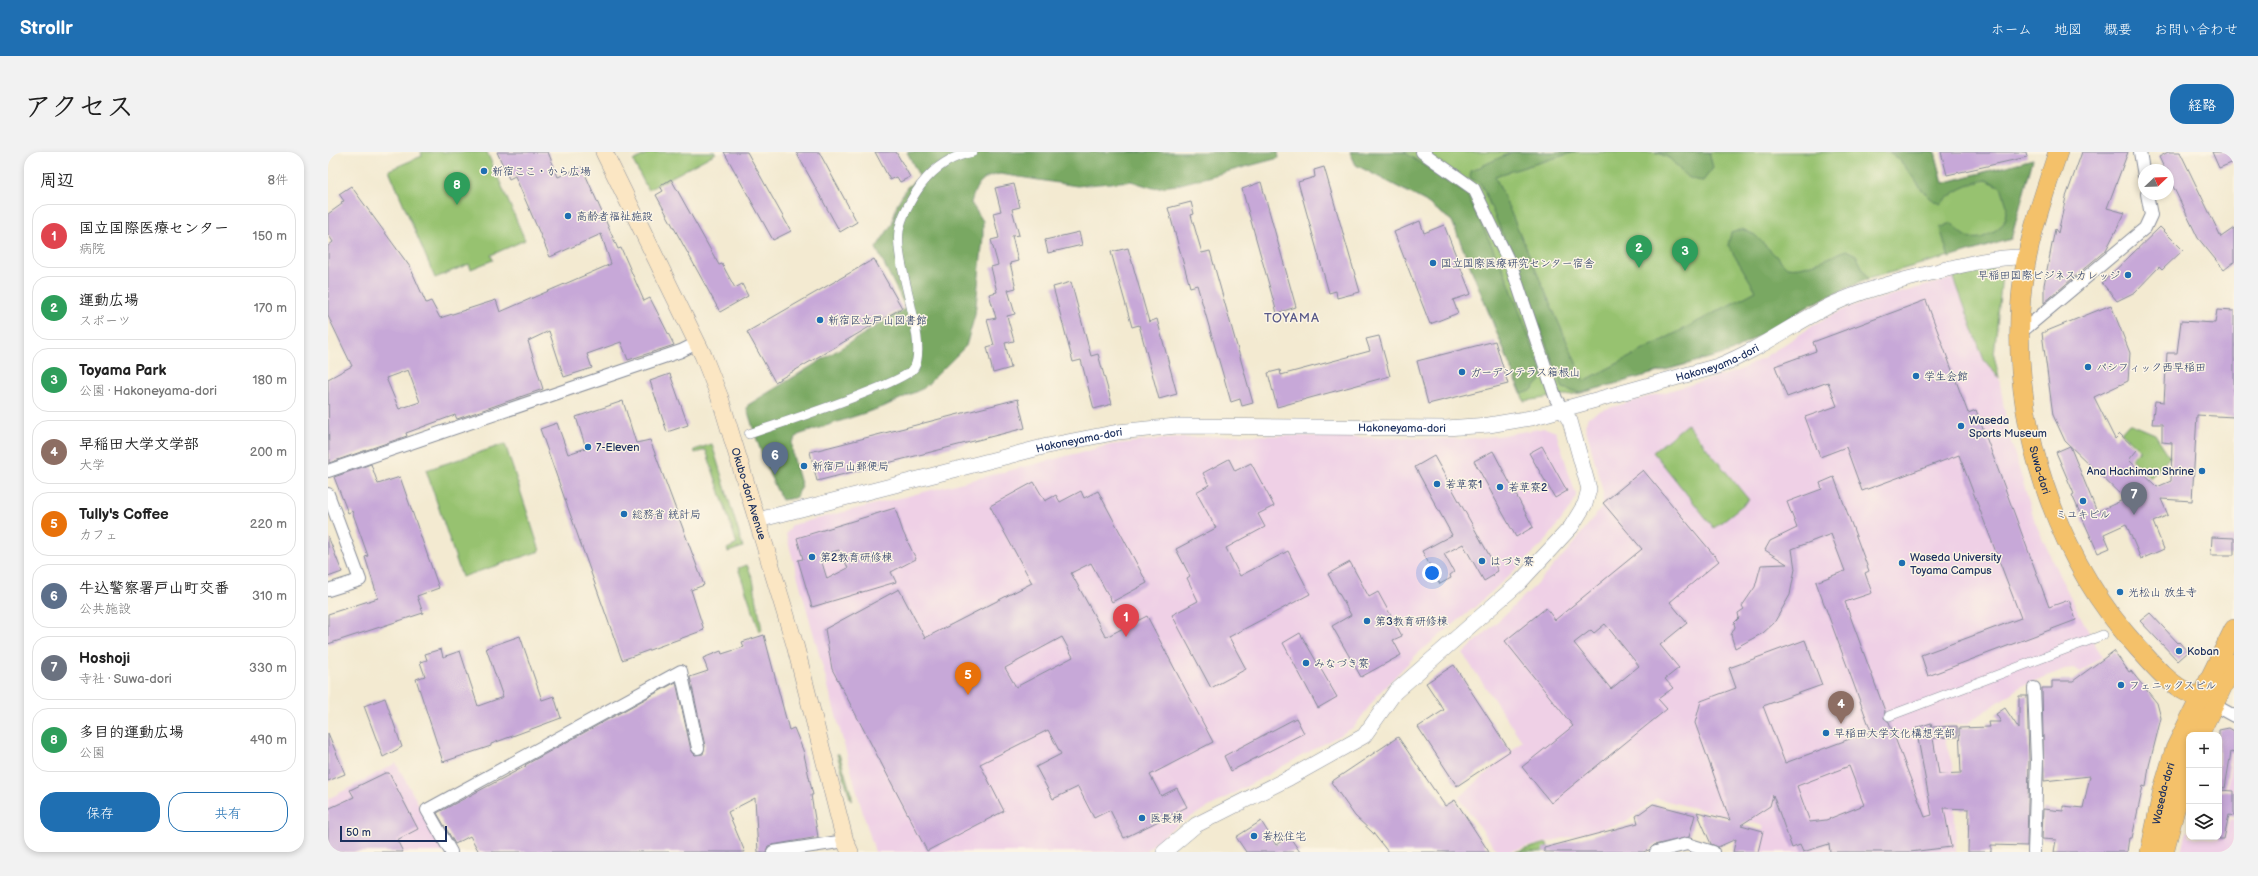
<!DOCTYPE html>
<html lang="ja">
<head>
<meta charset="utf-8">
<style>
	body { margin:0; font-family:"Balsamiq Sans","Klee One",sans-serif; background:#f2f2f2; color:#222 }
	.controls { position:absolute; right:12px; bottom:12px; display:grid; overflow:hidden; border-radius:8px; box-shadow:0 2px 6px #0003 }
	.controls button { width:36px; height:36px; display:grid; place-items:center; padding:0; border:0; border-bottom:1px solid #e0e0e0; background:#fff; color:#222; font:20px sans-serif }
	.compass { position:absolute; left:1810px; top:12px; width:36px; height:36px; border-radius:50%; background:#fff; box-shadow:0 2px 6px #0003; rotate:67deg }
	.scale { position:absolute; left:12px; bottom:10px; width:107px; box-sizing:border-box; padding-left:4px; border:2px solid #1b2f5e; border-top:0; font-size:11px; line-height:14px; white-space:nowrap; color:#1b2f5e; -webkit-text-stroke:3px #fcf5e5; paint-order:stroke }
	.you { position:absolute; left:1104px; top:421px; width:14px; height:14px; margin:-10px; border:3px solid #fff; border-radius:50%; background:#1a73e8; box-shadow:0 0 0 6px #1a73e833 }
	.badge { display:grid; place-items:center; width:26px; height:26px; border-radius:50%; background:#1f6fb2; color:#fff; font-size:13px; font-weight:700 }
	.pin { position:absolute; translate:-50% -33px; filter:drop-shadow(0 1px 2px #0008) }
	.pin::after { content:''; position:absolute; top:21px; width:14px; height:12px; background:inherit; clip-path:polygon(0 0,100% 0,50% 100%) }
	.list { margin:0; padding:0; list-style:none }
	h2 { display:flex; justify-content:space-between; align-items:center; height:52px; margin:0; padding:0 16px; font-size:17px }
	h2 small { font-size:13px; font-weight:400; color:#767676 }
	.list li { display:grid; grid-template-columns:26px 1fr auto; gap:12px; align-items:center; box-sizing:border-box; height:64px; margin:0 8px 8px; padding:0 8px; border:1px solid #e0e0e0; border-radius:16px }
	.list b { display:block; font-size:15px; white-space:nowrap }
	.list p { margin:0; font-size:13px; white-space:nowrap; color:#767676 }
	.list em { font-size:13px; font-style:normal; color:#767676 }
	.actions { display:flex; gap:8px; padding:12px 16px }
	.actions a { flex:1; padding:9px 0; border:1px solid #1f6fb2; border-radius:16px; text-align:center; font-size:14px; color:#1f6fb2 }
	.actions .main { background:#1f6fb2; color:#fff }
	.icon { flex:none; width:22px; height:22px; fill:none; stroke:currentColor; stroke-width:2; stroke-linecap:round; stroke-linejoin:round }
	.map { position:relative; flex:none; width:1906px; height:700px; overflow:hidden; border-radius:16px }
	header { display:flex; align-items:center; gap:24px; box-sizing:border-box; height:56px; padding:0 20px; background:#1f6fb2; color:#fff }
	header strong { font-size:19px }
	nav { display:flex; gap:22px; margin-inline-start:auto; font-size:14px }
	.intro { display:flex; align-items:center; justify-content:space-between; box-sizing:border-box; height:96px; padding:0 24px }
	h1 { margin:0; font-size:28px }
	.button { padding:10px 18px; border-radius:16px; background:#1f6fb2; color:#fff; font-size:14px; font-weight:700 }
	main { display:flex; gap:24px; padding:0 24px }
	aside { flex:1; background:#fff; border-radius:16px; box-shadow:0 2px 6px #0003 }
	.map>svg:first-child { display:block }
</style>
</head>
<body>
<header>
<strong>Strollr</strong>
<nav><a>ホーム</a><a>地図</a><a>概要</a><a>お問い合わせ</a></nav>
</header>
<div class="intro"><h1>アクセス</h1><a class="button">経路</a></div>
<main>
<aside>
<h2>周辺<small>8件</small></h2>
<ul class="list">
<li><span class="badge" style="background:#e0444e">1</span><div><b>国立国際医療センター</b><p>病院</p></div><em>150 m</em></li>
<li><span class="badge" style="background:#2e9e5b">2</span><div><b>運動広場</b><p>スポーツ</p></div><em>170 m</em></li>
<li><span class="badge" style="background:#2e9e5b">3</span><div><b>Toyama Park</b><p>公園 · Hakoneyama-dori</p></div><em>180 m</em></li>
<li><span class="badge" style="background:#8d6e63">4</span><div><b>早稲田大学文学部</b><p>大学</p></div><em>200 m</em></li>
<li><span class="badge" style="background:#e8710a">5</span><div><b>Tully's Coffee</b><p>カフェ</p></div><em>220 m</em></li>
<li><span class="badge" style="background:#5c6f8a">6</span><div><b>牛込警察署戸山町交番</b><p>公共施設</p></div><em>310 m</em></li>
<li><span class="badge" style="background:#6b7280">7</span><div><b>Hoshoji</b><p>寺社 · Suwa-dori</p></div><em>330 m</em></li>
<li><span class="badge" style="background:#2e9e5b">8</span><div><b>多目的運動広場</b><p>公園</p></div><em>490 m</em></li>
</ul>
<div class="actions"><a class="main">保存</a><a>共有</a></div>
</aside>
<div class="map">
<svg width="1906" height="700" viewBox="0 0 1906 700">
	<rect width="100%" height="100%" fill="#fcf5e5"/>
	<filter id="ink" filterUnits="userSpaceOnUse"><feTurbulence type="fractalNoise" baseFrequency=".025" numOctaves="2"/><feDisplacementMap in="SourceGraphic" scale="8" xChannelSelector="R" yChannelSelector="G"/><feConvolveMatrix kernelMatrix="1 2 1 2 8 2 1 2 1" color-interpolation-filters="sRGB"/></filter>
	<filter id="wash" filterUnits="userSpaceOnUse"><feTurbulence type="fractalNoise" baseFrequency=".012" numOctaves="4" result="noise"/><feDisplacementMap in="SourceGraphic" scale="16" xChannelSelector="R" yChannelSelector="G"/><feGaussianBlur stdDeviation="0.9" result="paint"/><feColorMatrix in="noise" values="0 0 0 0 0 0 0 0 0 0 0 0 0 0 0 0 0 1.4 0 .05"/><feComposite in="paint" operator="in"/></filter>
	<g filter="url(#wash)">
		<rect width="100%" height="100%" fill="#f3ead1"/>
		<!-- built -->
		<path fill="#efd0e6" d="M1626 126 1656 208 1671 226 1680 280 1707 370 1732 425 1774 505 1753 520 1745 516 1737 517 1692 535 1639 572 1613 573 1625 616 1628 700H1433L1436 674 1328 646 1297 671 1178 700H1170L1131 646 1194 589 1135 502 1208 433 1242 396 1274 355 1275 340 1257 273 1260 265 1274 258 1410 219 1435 206 1494 168 1524 154Z
			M1217 276 1228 280 1248 343 1245 352 1217 390 1148 454 1088 503 1051 541 1026 575 850 672 816 700H547L534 658 458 382 464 373 782 293 822 288 911 283 1133 287 1169 284Z
			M1904 603H1906V638L1899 636Z
			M68 611 117 700H0V647Z
			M1902 666 1906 667V700H1853L1858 679 1861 680V685L1897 687Z"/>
		<!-- green -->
		<path fill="#97c270" stroke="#597867" d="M93 0H159L197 88 163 103 165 108 143 117 141 112 107 126 61 18 94 4Z
			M322 0H387L388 1 320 38 305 9Z
			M1022 0H1607L1615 31 1705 7 1683 87 1532 129 1484 152 1403 200 1253 241 1196 249 1124 69 1097 49 1028 13Z
			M1665 116 1674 123 1666 203 1671 226 1656 208 1626 126Z
			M1801 271 1827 282 1842 305 1822 326 1803 307 1812 298 1793 280Z
			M1359 272 1421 348 1386 376 1325 300Z
			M177 292 212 399 134 425 98 318Z
			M384 292 415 395 400 400 399 397 409 392 378 298 367 301 366 298Z
			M419 413 425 427 434 478 432 480 410 416Z
			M509 602H511L524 645 523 649Z
			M1219 691 1221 700H1187Z"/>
		<!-- forest -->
		<path fill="#79a862" stroke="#4a6c60" d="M579 0H950L951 6 849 33 825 36 803 29 749 34 672 22C652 25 648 33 643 51L655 69V85L647 163 638 194 596 236 555 255 470 283 464 291 465 304 474 335 467 346 454 348C438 319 429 288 419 257L420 253 578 156 548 96 564 72 569 52 579 35 592 26Z
			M1022 0H1076L1139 43 1177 121 1216 225 1203 239 1194 242 1124 69 1097 49 1028 13Z
			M1184 0H1247L1167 24 1256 229 1428 139 1400 93 1403 81 1414 77 1427 83 1459 115C1476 118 1503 105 1518 98L1528 103 1540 127 1484 152 1403 200 1253 241 1235 236 1187 111 1153 32 1142 26 1143 19Z
			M1327 0H1381L1385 16 1375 29C1354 27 1355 19 1342 7 1338 4 1332 2 1327 0Z
			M1561 0H1607L1615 31 1705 7 1683 87 1621 106 1612 76 1623 71C1628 74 1630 79 1635 82 1650 93 1665 81 1676 71L1679 54 1673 35 1658 28C1640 33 1626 38 1613 52 1590 44 1582 12 1561 0Z"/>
		<g id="blocks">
			<!-- building -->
			<path fill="#c7a8d8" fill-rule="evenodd" d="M169 0H220L230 25 254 15 290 97 293 96 316 149 322 146 346 193 300 208 293 190 259 202 264 216 236 225 221 179 200 189 215 237 129 267 127 263 78 281 79 284 1 311 0 227 24 214 0 164V94L5 90 0 82V62L14 52 13 50 16 49 11 42 23 34 82 115 98 151 103 149 112 166 168 148 172 160 283 112 273 82 222 105 187 24 181 27ZM80 218 92 250 71 257 58 226Z
				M396 0H419L463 79 445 88Z
				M468 0H491L529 70 512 80Z
				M547 0H568L582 25 572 30 569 25 562 28Z
				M1613 0H1698L1699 5 1619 23Z
				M1754 0H1800L1779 56 1797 61 1778 98 1716 151V133L1727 77 1730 81 1738 45Z
				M1840 0H1852L1893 85 1906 76V110L1896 118 1870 86 1840 24V18H1837L1831 5Z
				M1884 0H1906V10L1891 16Z
				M996 15 1032 140 1009 146 1008 139 1001 141 970 30 987 25 986 18Z
				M343 27 391 113 394 112 407 136 414 132 420 144 392 160 328 43 335 39 332 34Z
				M933 30 968 155 949 161 914 37Z
				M686 32 692 55 684 57 691 83 684 84 690 109 682 111 688 136 680 138 687 162 679 164 686 189 677 191 683 216 665 221 659 195 666 193 659 168 668 166 661 142 669 140 663 115 670 113 663 88 671 86 665 61 673 59 667 36Z
				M863 50 866 62 863 63 874 101 882 99 925 251 914 254 912 247 903 250 869 133 862 135 840 56Z
				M1092 69 1096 81 1116 73 1143 142 1125 148 1130 161 1102 172 1066 80Z
				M1832 75 1855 98 1834 118 1831 115 1807 140 1789 149 1774 131Z
				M751 80 754 93 720 101 717 88Z
				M800 96 821 170 829 167 849 242 831 247 811 173 804 175 783 100Z
				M546 107 574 156 447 230 419 180Z
				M743 130 763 204 770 202 784 252 766 257 753 208 745 210 725 135Z
				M1598 148 1640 261 1648 258 1721 455 1741 448 1748 468 1600 524 1593 503 1693 466 1631 303 1534 339 1518 295 1492 305 1477 265 1509 254 1500 230 1459 245 1447 214 1488 199 1485 190Z
				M1783 153 1802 201 1800 229 1766 245 1787 287 1792 282 1809 298 1801 308 1829 335 1843 329 1844 291 1834 290V272H1824L1827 249 1836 250 1839 201H1849L1853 169 1887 171 1889 158 1906 159V265L1869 263 1864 349 1833 347 1840 363 1825 370 1836 397 1813 407 1798 372 1776 382 1782 396 1770 401 1744 343 1746 342 1728 300 1742 294 1769 360 1797 347 1737 289 1725 263 1714 181Z
				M1051 184 1062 224 949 255 940 221 952 218 953 223 1042 199 1038 187Z
				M1167 189 1180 232 1100 252 1089 209Z
				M342 222 360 273 339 280 322 229Z
				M690 247 697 276 489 329 482 300Z
				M295 249 308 291 322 288 376 433 363 438 376 478 294 508 212 277 229 271 240 302 258 296 248 265Z
				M1214 294 1239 339 1227 346 1201 301Z
				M1165 299 1205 375 1188 385 1146 309Z
				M1106 304 1170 419 1165 422 1166 423 1156 429 1135 392 1116 402 1126 420 1122 423 1123 426 1112 432 1094 399 1124 383 1087 315Z
				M901 307 907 319 923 311 946 354 930 362 937 375 898 396 912 424 960 399 982 442 901 485 918 517 883 536 844 463 870 449 859 426 862 424 848 397 888 376 868 340 881 333 875 321Z
				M43 312 50 332 72 325 111 436 89 444 95 461 0 492V462L50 446 37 405 40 404 24 359 20 361 6 325Z
				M1315 318 1391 409 1342 450 1359 471 1332 493 1351 516 1337 527 1345 536 1330 547 1339 557 1223 651 1194 615 1245 574 1177 489 1218 456 1227 468 1314 397 1275 351ZM1277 472 1311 514 1283 537 1246 491 1263 478 1266 481Z
				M1506 325 1541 419 1537 421 1544 441 1517 450 1557 559 1556 566 1561 570 1597 665 1604 663 1588 576 1603 571 1604 575 1629 574V585L1605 586 1611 622 1633 621 1631 576 1661 575 1660 570H1673L1668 562 1677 556 1691 577V544H1699L1701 608 1699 694 1663 693V700H1640L1641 657 1616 656 1623 695 1582 700H1502L1501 692 1475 700 1472 693 1464 696 1445 643 1442 654 1413 673 1435 679 1430 700H1405L1408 687 1390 695 1383 692 1369 660 1402 668 1367 571 1373 549 1408 536 1401 516 1477 488 1494 533 1435 554 1457 611 1543 579 1488 430 1517 419 1503 382 1464 397 1467 417 1462 443 1446 471 1435 481 1407 496 1403 483 1407 475 1406 471 1411 466 1410 461 1416 457 1414 454 1427 435 1433 413 1459 412 1437 398 1442 389 1469 376 1459 350 1494 337 1492 331ZM1521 614 1536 653 1498 668 1482 670 1469 634Z
				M706 330 717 349 728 343 732 350 753 339 756 346 770 339 819 431 784 450 763 411 743 421 778 485 819 464 885 590 822 623 833 644 849 636 859 655 796 686 782 658 766 666 750 635 725 647 708 615 733 602 720 578 652 612 676 659 599 699 504 517 497 477 571 437 597 486 704 431 662 354ZM734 485 745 505 688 535 677 516Z
				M567 356 575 380 588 407 563 420 568 430 484 455 470 408 475 407 469 386ZM511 398 520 416 499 427 492 404Z
				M0 384 14 420 0 425Z
				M1884 385 1906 386V403H1883Z
				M1022 410 1041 445 1050 440 1074 484 1065 488 1073 503 1033 525 1004 474 1023 463 1000 422Z
				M1822 461 1850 491 1851 490 1860 500 1850 509 1812 469Z
				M972 481 1009 545 990 556 955 491Z
				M436 483 461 578 466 576 475 598 485 643H483L490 685 444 693 440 694 438 700H430L427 646 400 660 417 700H151L142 684 127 692 109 661 198 614 197 613 348 530 363 598 367 603 375 602 377 594 362 525 380 519 375 506 393 499 394 502 416 495 414 490Z
				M192 484 214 548 226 544 233 566 163 592V594L115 610 88 527 97 524 92 510 99 508 97 502 113 497 115 505 132 499 150 554 175 545 158 496Z
				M1786 499 1801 520 1803 519 1829 551 1833 566 1821 614 1818 635 1815 634 1804 686H1801L1799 700H1726L1728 688 1714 687 1715 657 1735 659V654L1755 656 1762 624 1716 629 1714 536H1724V529H1745Z
				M1126 513 1182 599 1129 634 1090 575 1116 558 1098 531Z
				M57 546 74 595 55 605 36 554Z
				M968 566 976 581 903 619 896 604Z
				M1901 576 1906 579V601L1903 600 1897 636 1891 635V578Z
				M0 581 17 622 0 629Z
				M1070 585 1117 654 1127 648 1161 700H1060L1045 681 1027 664 1003 630Z
				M57 621H61L90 677 69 688 75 700H0V657L26 645 22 638Z
				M1891 638 1906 639V664L1901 663 1896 687H1891Z
				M1325 652 1367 663 1361 685 1326 693 1321 698 1315 700H1216V696L1310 671 1308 664Z
				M933 669 948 693 961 684 972 700H918L908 685Z"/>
		</g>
	</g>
	<g filter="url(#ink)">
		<use href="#blocks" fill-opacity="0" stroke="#878c98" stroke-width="1"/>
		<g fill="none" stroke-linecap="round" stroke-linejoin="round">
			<defs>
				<path id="pedestrian" d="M421 282C445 274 577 231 586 216 601 191 566 113 571 79 574 62 583 47 593 33 606 16 623 4 645 0
					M1561 564 1775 483"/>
				<path id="minor" d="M1094 0 1146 37 1184 116 1228 247 1235 258
					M1812 0 1816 24
					M1691 182 1817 76 1823 63 1819 42
					M0 319 353 199 369 191
					M0 342 32 428 0 438
					M1706 536 1709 608 1706 700
					M1886 553 1906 564
					M123 700 99 658 353 519 370 596
					M445 700 517 689
					M1328 700 1359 692 1385 700"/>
				<g id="tertiary">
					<path id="s1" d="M430 368 719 294 790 280 848 274 1118 276 1161 273 1203 266 1390 214C1431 198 1466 171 1505 152 1533 139 1564 131 1595 123 1628 115 1664 104 1699 105"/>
					<path d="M836 700 868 673 961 626 1036 584 1067 540 1192 430 1243 375 1257 352 1261 337 1242 269 1235 258"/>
				</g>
				<g id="secondary">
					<path id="s2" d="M276 0 375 203 392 246 467 493 517 689 522 700"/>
				</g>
				<g id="primary">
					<path id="s3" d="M1730 0C1714 48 1697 96 1693 146 1683 270 1726 403 1809 495 1823 510 1837 528 1855 538 1865 544 1876 548 1886 553"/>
					<path d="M1871 583 1906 511"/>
					<path id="s4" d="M1822 700 1835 637 1847 597 1906 477"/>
					<path d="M1836 700 1861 604"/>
				</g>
			</defs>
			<!-- pedestrian casing -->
			<use href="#pedestrian" stroke="#878c98" stroke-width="10"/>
			<!-- minor casing -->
			<use href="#minor" stroke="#878c98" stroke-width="14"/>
			<!-- tertiary casing -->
			<use href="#tertiary" stroke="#878c98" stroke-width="16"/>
			<!-- secondary casing -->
			<use href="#secondary" stroke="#878c98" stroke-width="18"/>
			<!-- primary casing -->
			<use href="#primary" stroke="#878c98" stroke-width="20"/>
			<!-- pedestrian -->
			<use href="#pedestrian" stroke="#fff" stroke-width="9"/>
			<!-- minor -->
			<use href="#minor" stroke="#fff" stroke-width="12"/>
			<!-- tertiary -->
			<use href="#tertiary" stroke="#fff" stroke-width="15"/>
			<!-- secondary -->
			<use href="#secondary" stroke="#fbe6c3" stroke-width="17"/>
			<!-- primary -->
			<use href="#primary" stroke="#f4c16a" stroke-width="19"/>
		</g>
	</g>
	<!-- markers -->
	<g fill="#1f6fb2" stroke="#fcf5e5" stroke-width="1.5">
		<circle cx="156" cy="19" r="4"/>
		<circle cx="240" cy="64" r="4"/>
		<circle cx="1105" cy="111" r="4"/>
		<circle cx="1800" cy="123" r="4"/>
		<circle cx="492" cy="168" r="4"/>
		<circle cx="1760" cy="215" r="4"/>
		<circle cx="1134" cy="220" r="4"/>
		<circle cx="1588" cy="224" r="4"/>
		<circle cx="1633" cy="274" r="4"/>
		<circle cx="260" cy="295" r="4"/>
		<circle cx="476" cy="314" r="4"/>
		<circle cx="1874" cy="319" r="4"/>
		<circle cx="1109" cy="332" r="4"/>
		<circle cx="1172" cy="335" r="4"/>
		<circle cx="1755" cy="349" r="4"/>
		<circle cx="296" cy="362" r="4"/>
		<circle cx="484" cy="405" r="4"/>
		<circle cx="1154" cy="409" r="4"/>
		<circle cx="1574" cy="411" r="4"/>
		<circle cx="1792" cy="440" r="4"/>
		<circle cx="1039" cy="469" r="4"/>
		<circle cx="1851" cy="499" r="4"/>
		<circle cx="978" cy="511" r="4"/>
		<circle cx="1793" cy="533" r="4"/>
		<circle cx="1498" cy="581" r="4"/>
		<circle cx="814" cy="666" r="4"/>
		<circle cx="926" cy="684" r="4"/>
	</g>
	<g text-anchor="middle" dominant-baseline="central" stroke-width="3" stroke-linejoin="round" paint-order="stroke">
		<!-- poi labels -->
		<g font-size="11" fill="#1b2f5e" stroke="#fcf5e5" text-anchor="start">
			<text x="164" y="19">新宿ここ・から広場</text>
			<text x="248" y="64">高齢者福祉施設</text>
			<text x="1113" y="111">国立国際医療研究センター宿舎</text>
			<text x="1792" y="123" text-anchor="end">早稲田国際ビジネスカレッジ</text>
			<text x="500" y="168">新宿区立戸山図書館</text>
			<text x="1768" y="215">パシフィック西早稲田</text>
			<text x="1142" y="220">ガーデンテラス箱根山</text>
			<text x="1596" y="224">学生会館</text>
			<text x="1641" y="268">Waseda<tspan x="1641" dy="13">Sports Museum</tspan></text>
			<text x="268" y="295">7-Eleven</text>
			<text x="484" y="314">新宿戸山郵便局</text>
			<text x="1866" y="319" text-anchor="end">Ana Hachiman Shrine</text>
			<text x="1117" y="332">若草寮1</text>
			<text x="1180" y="335">若草寮2</text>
			<text x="304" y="362">総務省 統計局</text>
			<text x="1755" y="362" text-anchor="middle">ミユキビル</text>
			<text x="492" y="405">第2教育研修棟</text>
			<text x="1582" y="405">Waseda University<tspan x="1582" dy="13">Toyama Campus</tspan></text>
			<text x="1162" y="409">はづき寮</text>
			<text x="1800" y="440">光松山 放生寺</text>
			<text x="1047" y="469">第3教育研修棟</text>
			<text x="1859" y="499">Koban</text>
			<text x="986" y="511">みなづき寮</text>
			<text x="1801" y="533">フェニックスビル</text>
			<text x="1506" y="581">早稲田大学文化構想学部</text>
			<text x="822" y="666">医長棟</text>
			<text x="934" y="684">若松住宅</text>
		</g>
		<!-- street labels -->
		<g font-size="11" fill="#1b2f5e" stroke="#fcf5e5">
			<text stroke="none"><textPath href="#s1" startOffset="979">Hakoneyama-dori</textPath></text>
			<text stroke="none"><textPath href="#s1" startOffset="655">Hakoneyama-dori</textPath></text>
			<text stroke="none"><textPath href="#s1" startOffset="331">Hakoneyama-dori</textPath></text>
			<text stroke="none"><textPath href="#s3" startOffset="325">Suwa-dori</textPath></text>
			<text stroke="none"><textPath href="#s2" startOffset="372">Okubo-dori Avenue</textPath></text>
			<text stroke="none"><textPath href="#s4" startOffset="60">Waseda-dori</textPath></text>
		</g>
		<!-- quarter labels -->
		<g font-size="13" letter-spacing="1" fill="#575989" stroke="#fcf5e5">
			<text x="964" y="166">TOYAMA</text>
		</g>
	</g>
</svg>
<div class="controls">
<button>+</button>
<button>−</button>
<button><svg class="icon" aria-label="layers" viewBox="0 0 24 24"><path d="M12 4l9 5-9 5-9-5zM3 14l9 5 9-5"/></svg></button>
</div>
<svg class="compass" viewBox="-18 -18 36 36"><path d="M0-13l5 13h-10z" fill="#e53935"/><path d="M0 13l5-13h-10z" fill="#767676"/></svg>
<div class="scale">50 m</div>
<div class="you"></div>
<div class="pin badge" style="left:798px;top:485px;background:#e0444e">1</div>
<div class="pin badge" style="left:1311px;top:116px;background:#2e9e5b">2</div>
<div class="pin badge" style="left:1357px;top:119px;background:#2e9e5b">3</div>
<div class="pin badge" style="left:1513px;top:572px;background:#8d6e63">4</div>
<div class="pin badge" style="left:640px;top:543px;background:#e8710a">5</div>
<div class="pin badge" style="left:447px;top:323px;background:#5c6f8a">6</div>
<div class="pin badge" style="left:1806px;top:363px;background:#6b7280">7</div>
<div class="pin badge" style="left:129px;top:53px;background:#2e9e5b">8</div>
</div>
</main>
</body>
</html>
